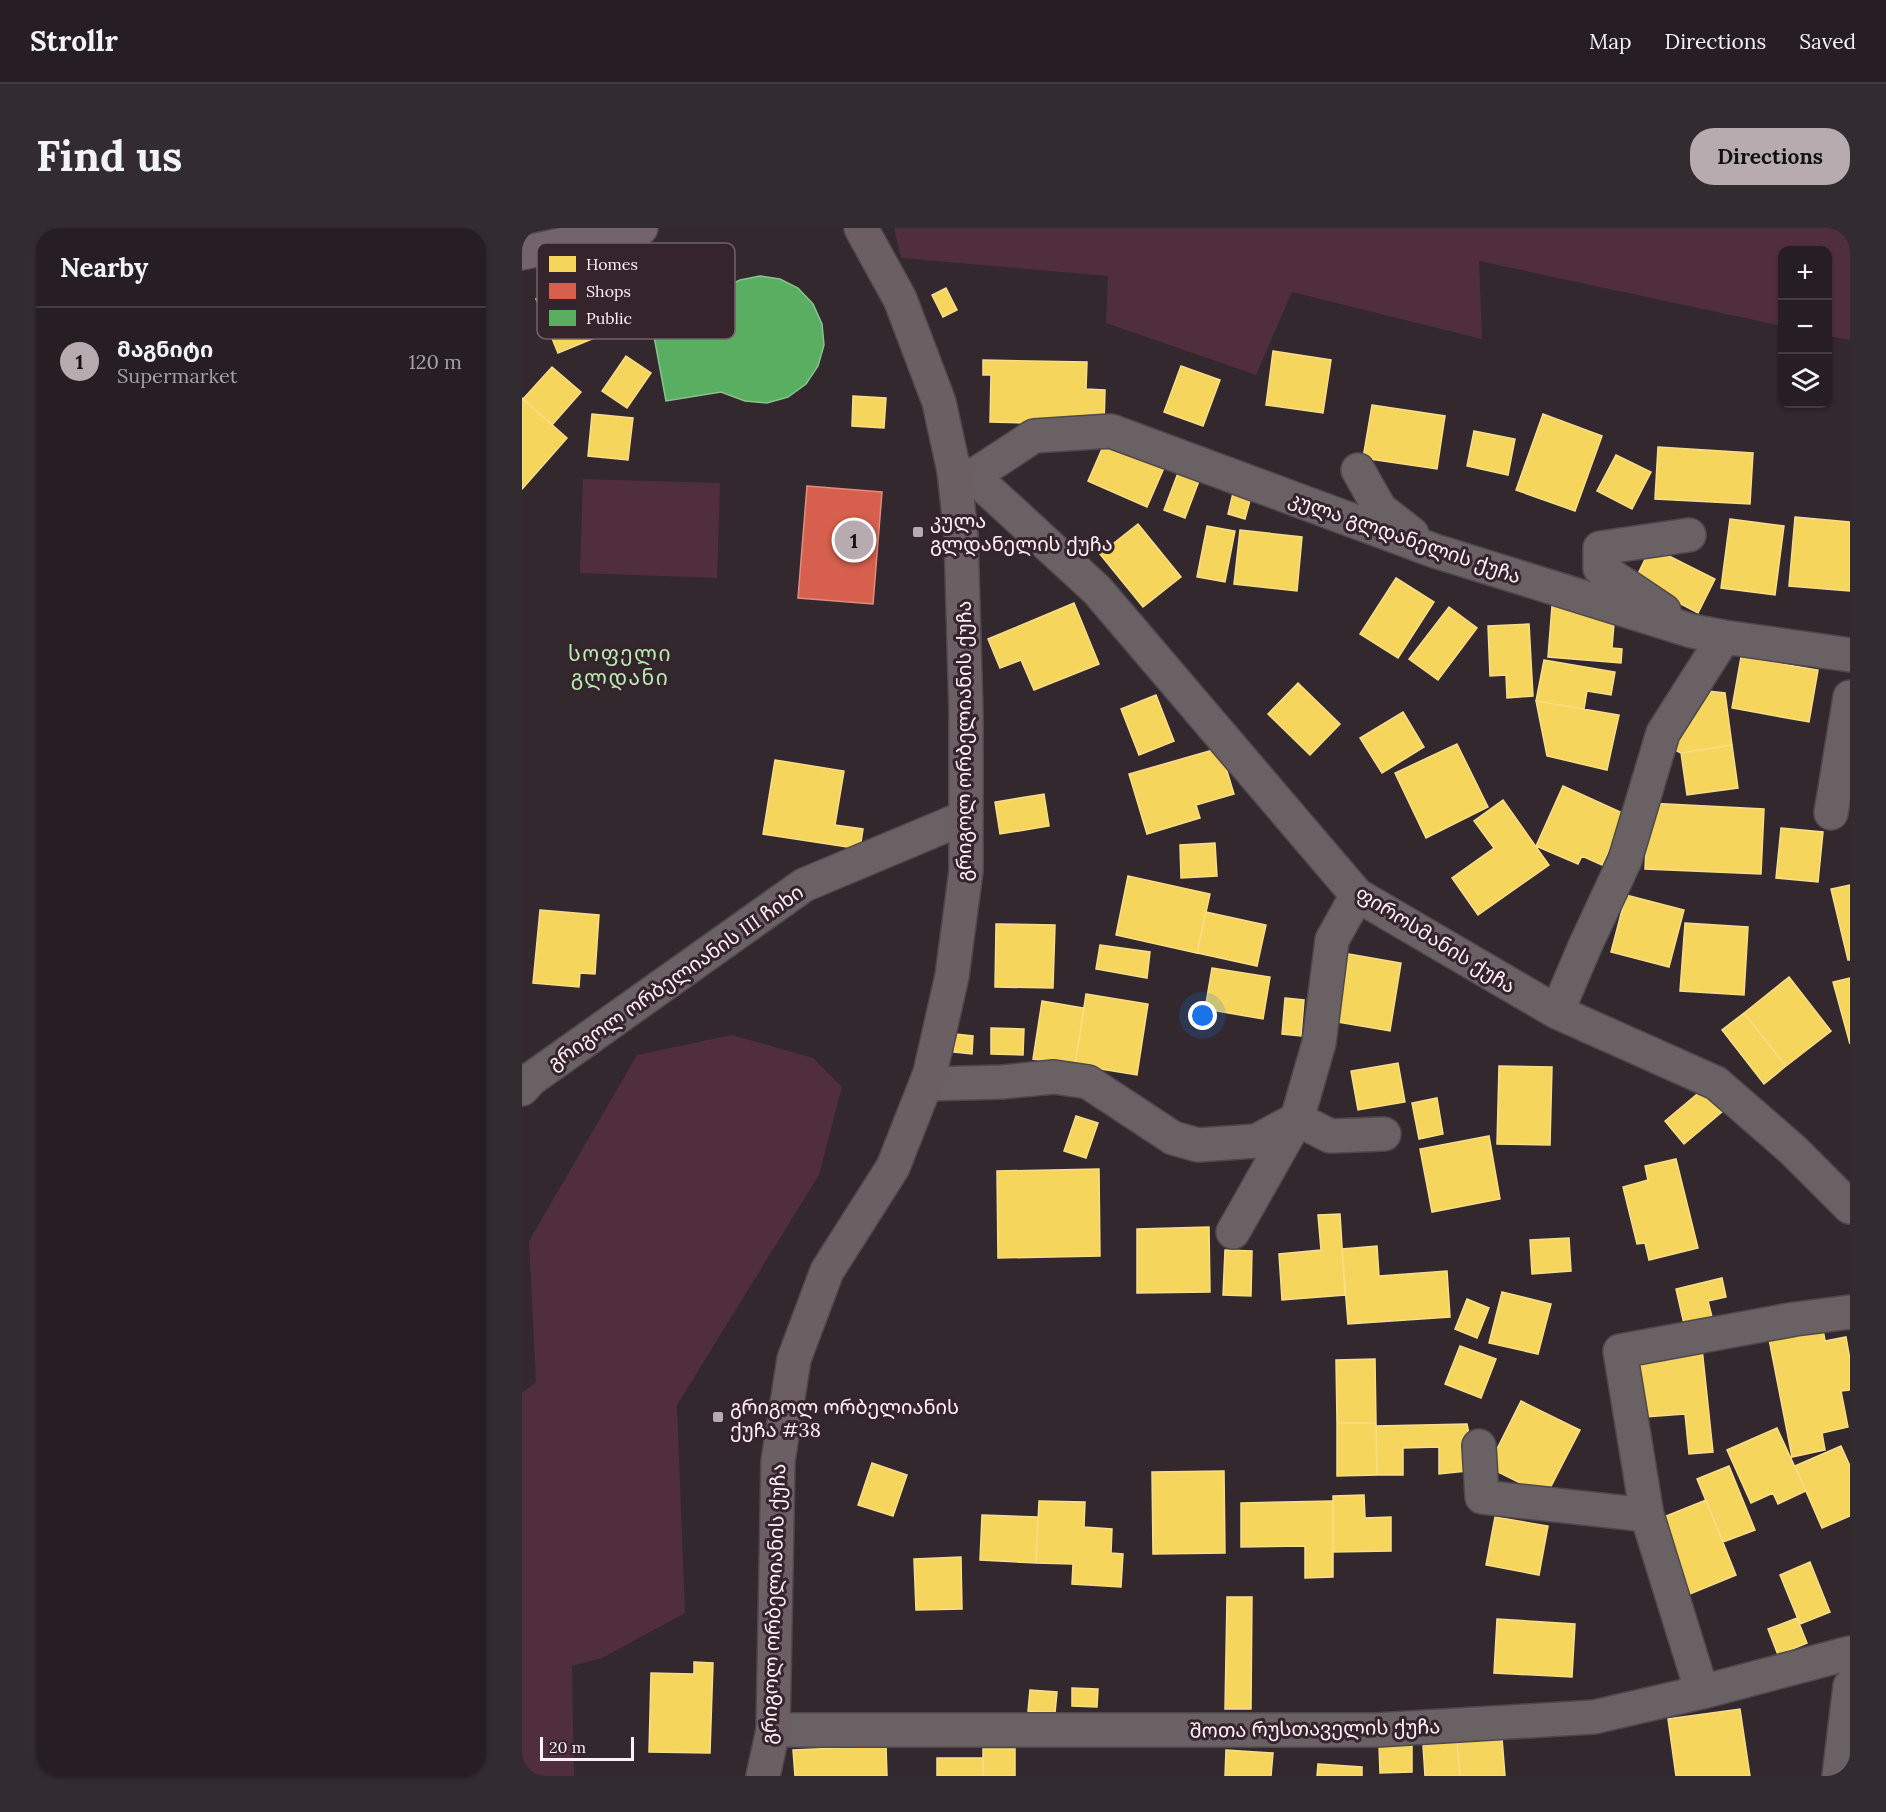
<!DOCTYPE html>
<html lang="en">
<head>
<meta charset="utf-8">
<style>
	body { margin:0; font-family:Lora,"Noto Sans Georgian",serif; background:#322b2f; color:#f1f3f6 }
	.controls { position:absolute; right:18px; top:18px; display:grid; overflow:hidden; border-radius:12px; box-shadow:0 2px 4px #0004 }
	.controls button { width:54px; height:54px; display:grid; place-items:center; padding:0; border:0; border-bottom:2px solid #423c40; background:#261e22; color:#f1f3f6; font:30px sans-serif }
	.scale { position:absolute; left:18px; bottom:15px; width:94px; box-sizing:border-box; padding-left:6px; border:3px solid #fef1f6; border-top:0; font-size:16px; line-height:21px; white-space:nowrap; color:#fef1f6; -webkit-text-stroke:4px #36242c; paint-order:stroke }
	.you { position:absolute; left:681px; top:788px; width:21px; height:21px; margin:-15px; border:4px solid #fff; border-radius:50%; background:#1a73e8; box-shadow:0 0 0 9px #1a73e833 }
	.badge { display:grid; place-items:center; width:39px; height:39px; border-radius:50%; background:#b7abb0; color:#111; font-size:20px; font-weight:700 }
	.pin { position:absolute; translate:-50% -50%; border:3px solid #fff; box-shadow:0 2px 6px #0006 }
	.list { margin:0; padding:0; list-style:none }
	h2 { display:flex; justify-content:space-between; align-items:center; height:78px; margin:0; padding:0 24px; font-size:26px }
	h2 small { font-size:20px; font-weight:400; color:#a4a2a5 }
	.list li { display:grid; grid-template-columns:39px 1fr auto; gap:18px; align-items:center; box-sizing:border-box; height:108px; padding:0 24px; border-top:2px solid #423c40 }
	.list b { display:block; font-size:22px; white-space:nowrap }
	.list p { margin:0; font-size:20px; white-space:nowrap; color:#a4a2a5 }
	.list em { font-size:20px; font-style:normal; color:#a4a2a5 }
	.icon { flex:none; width:33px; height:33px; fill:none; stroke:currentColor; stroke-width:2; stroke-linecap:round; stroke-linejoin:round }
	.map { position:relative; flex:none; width:1328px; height:1548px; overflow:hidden; border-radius:24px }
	header { display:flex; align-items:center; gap:36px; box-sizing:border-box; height:84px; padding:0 30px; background:#261e22; border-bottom:2px solid #423c40 }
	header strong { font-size:28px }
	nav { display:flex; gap:33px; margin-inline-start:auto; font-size:21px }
	.intro { display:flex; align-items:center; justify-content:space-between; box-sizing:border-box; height:144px; padding:0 36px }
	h1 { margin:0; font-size:42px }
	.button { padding:15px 27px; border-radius:24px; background:#b7abb0; color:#111; font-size:21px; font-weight:700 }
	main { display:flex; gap:36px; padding:0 36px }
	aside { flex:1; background:#261e22; border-radius:24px; box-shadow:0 2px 4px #0004 }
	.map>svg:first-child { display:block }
</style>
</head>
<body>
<header>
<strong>Strollr</strong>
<nav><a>Map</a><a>Directions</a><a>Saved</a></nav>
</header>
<div class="intro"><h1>Find us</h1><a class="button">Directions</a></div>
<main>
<aside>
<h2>Nearby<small></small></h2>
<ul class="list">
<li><span class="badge">1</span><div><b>მაგნიტი</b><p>Supermarket</p></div><em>120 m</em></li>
</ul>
</aside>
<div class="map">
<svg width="1328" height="1548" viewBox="0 0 1328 1548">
	<rect width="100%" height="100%" fill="#32282d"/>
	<!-- green -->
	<path fill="#502e3d" d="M372 0H1328V112L1306 108V22H1260V98L957 33 960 111 770 64 734 147 584 95 586 48 379 30Z
		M61 251 198 255 195 350 58 345Z
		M210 807 291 830 320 859 297 947 155 1177 163 1385 80 1430 50 1438 52 1548H0V1165L14 1154 7 1013 115 827Z"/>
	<!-- homes -->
	<path fill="#f6d55c" stroke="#f8dd8a" stroke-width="1.5" d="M60 52 82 106 36 125 14 71Z
		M424 60 435 82 421 89 410 67Z
		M751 123 809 132 801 185 744 177Z
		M104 128 129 145 105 180 80 163Z
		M461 132 565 134 564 161 583 162 582 197 468 194 469 147H461Z
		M659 138 698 152 681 198 642 184Z
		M30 139 59 164 30 197 1 171Z
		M331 168 364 170 362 200 330 198Z
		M0 170 45 210 0 261Z
		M850 177 923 188 915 241 841 230Z
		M70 186 111 190 106 232 66 228Z
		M1021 186 1080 208 1053 283 994 262Z
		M952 203 993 211 986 247 945 238Z
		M583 214 642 240 625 279 566 253Z
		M1136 219 1231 225 1228 276 1133 271Z
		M1094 227 1129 244 1110 281 1075 263Z
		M656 245 677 253 663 290 642 282Z
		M712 261 730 265 723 291 706 286Z
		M1273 289 1328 294V363L1267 358Z
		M1208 291 1262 298 1253 367 1199 360Z
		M616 296 659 349 621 379 578 326Z
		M685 298 713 303 703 354 675 349Z
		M718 302 780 309 775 363 712 356Z
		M1129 319 1193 351 1176 385 1113 352Z
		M874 350 912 374 876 430 838 406Z
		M552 375 577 436 512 462 499 432 478 440 466 411Z
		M1030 378 1093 383 1090 420 1100 421 1099 435 1026 429Z
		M927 379 955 400 916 452 887 431Z
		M1007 396 1011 468 985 470 984 447 968 448 966 398Z
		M1219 429 1296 442 1287 494 1210 480Z
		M1022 432 1093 444 1089 467 1065 463 1062 481 1014 473Z
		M776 455 818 496 788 527 746 486Z
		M1177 462 1203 465 1210 517 1159 525 1142 517Z
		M634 467 652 513 617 527 599 481Z
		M1014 473 1097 487 1085 542 1025 528Z
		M881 484 902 519 860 545 838 510Z
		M935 516 966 579 904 610 873 545Z
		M1210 517 1216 560 1165 567 1159 525Z
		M698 520 712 566 674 577 678 590 625 606 607 546Z
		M253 532 322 543 313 597 341 601 338 621 241 606Z
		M1041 558 1103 586 1080 637 1060 628 1056 636 1014 618Z
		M522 566 527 598 478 606 473 574Z
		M981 572 1027 637 956 687 930 650 972 620 952 593Z
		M1126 575 1242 581 1239 646 1123 641Z
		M1259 600 1301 604 1296 654 1254 650Z
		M693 615 695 648 659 650 658 617Z
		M606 648 688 666 675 725 594 707Z
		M1328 657V732H1326L1309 661Z
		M1104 667 1162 682 1147 739 1089 724Z
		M18 682 77 687 73 746 58 745 57 759 11 755Z
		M684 684 744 697 735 738 675 725Z
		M1163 695 1226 699 1222 767 1158 763Z
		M474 696 533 697 531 760 473 759Z
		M578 717 628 724 625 750 574 741Z
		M821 725 879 735 868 803 809 793Z
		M690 740 748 749 741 791 683 781Z
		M1267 749 1309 803 1264 838 1222 785Z
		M1328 750V816L1311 754Z
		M564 766 626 776 615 847 553 837Z
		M763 770 782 772 779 808 760 806Z
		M520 773 562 780 553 837 511 831Z
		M1222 785 1264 838 1242 856 1200 802Z
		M469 800 502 801 501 827 469 826Z
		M433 806 451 808 450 826 432 824Z
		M876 835 883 874 836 882 829 843Z
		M977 838 1030 839 1028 917 975 916Z
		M1180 862 1200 884 1162 916 1143 893Z
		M915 870 921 906 897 911 890 875Z
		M554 888 576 895 564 930 542 923Z
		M967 908 978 971 910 984 898 921Z
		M1154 931 1176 1020 1127 1032 1123 1015 1115 1016 1101 959 1126 952 1123 938Z
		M577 941 578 1028 476 1030 475 943Z
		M818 986 823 1067 760 1072 757 1026 799 1022 796 987Z
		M687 999 688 1064 615 1065V1001Z
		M1047 1010 1049 1043 1010 1046 1008 1012Z
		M855 1018 857 1048 925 1043 928 1089 826 1096 820 1021Z
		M703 1022 730 1023 729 1068 701 1067Z
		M1200 1050 1204 1069 1186 1073 1190 1089 1162 1096 1154 1061Z
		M980 1064 1029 1076 1016 1126 967 1115Z
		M945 1071 967 1080 955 1110 933 1101Z
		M1299 1090 1303 1113 1324 1109 1328 1132V1162L1319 1163 1326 1199 1300 1205 1303 1222 1270 1229 1245 1101Z
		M938 1118 974 1131 959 1170 923 1156Z
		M1180 1120 1191 1224 1167 1226 1163 1186 1123 1189 1116 1126Z
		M853 1131 854 1195H815L814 1132Z
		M999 1173 1058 1202 1024 1268 966 1239Z
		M815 1195H854L855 1247 815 1248Z
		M945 1196 954 1242 917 1246V1219L881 1220V1247H855L854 1198Z
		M1255 1200 1284 1263 1256 1276 1251 1265 1229 1275 1205 1222Z
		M1319 1218 1328 1238V1288L1300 1300 1273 1238Z
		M350 1235 385 1247 371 1288 336 1277Z
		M1207 1238 1233 1302 1201 1314 1175 1251Z
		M702 1243 703 1325 631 1326 630 1244Z
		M842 1267 843 1290 869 1289V1323L811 1324V1268Z
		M1184 1272 1214 1347 1158 1370 1127 1295Z
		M517 1273 563 1274 562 1299 590 1301 589 1325 601 1326 599 1359 550 1356 551 1336 514 1335Z
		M811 1273V1349L783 1350V1318L719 1319V1275Z
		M460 1287 516 1289 514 1335 458 1332Z
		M973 1289 1026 1298 1017 1347 964 1337Z
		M439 1329 440 1381 394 1382 392 1331Z
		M1288 1334 1308 1384 1278 1396 1258 1347Z
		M705 1369H730L729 1481H703Z
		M1275 1390 1285 1415 1256 1427 1246 1401Z
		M975 1391 1053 1396 1050 1449 972 1445Z
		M172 1434 191 1435 188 1525 127 1524 129 1445 172 1446Z
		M550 1460 576 1461 575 1479 550 1478Z
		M508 1462 535 1464 533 1485 506 1483Z
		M1218 1481 1228 1548H1154L1146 1491Z
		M980 1510 983 1548H938L935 1514Z
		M935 1514 938 1548H903L901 1517Z
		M890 1516V1544L858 1545 857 1517Z
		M364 1518 365 1548H273L271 1522Z
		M461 1521H493V1548H461Z
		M704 1522 751 1525 749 1548H703Z
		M415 1530H461V1548H415Z
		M796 1536 840 1539V1548H795Z"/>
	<!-- shops -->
	<path fill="#d6604d" stroke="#e28c80" stroke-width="1.5" d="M285 258 360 264 351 376 276 370Z"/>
	<!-- public -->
	<path fill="#5aae61" stroke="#8bc28e" stroke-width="1.5" d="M238 48 258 51 276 60 291 76 300 96 302 117 296 138 284 156 266 169 245 175 223 173 199 164 144 173 131 103 181 94 187 75 201 60 218 52Z"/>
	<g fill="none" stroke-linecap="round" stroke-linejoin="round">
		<defs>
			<path id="minor" d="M836 242 858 281 890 306
				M432 243 451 248 575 362 835 667 1035 784 1194 855 1271 922 1328 979
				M451 248 512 208 589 203 913 323 1170 403 1202 409 1328 427
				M1142 383 1078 340V320L1167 307
				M1309 585 1328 469
				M1035 784 1063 718 1103 632 1141 505 1202 409
				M404 856 480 854 532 849 566 854 651 910 676 917 734 913 775 891 808 908 862 906
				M0 861 9 851 282 657 444 589
				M711 1004 775 891 797 815 810 712 835 667
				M957 1218 960 1269 1125 1287
				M1180 1464 1125 1287 1098 1123 1273 1091 1328 1084
				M251 1502H854L1072 1489 1180 1464 1328 1425
				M1317 1548 1328 1458"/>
			<path id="major" d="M241 1548 251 1502 256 1233 272 1131 305 1043 371 939 408 845 430 748 444 643V485L439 306 432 243 417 174 378 71 339 0"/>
			<path id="highway" d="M0 25 119 0"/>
		</defs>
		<!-- minor casing -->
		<use href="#minor" stroke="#50474b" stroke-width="36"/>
		<!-- major casing -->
		<use href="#major" stroke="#50474b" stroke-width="36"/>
		<!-- highway casing -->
		<use href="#highway" stroke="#50474b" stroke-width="36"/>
		<!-- minor -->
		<use href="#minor" stroke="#696164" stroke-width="33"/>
		<!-- major -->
		<use href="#major" stroke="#6c5f64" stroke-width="33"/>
		<!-- highway -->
		<use href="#highway" stroke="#73636a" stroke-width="33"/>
	</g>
	<!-- markers -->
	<g fill="#b7abb0" stroke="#36242c" stroke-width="2">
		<rect x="390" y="298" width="12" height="12" rx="3"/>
		<rect x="190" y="1183" width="12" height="12" rx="3"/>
	</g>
	<g text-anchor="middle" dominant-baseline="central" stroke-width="6" stroke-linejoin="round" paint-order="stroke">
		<!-- poi labels -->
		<g font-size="20" fill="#fef1f6" stroke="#36242c" text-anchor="start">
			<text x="408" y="292">კულა<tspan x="408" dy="23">გლდანელის ქუჩა</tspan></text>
			<text x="208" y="1178">გრიგოლ ორბელიანის<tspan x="208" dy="23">ქუჩა #38</tspan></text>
		</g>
		<!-- street labels -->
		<g font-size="20" fill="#fef1f6" stroke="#36242c">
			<text transform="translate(883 309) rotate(19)">კულა გლდანელის ქუჩა</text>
			<text transform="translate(441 513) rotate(-90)">გრიგოლ ორბელიანის ქუჩა</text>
			<text transform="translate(914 711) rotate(32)">ფიროსმანის ქუჩა</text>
			<text transform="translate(153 749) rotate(-35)">გრიგოლ ორბელიანის III ჩიხი</text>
			<text transform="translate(251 1376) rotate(-88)">გრიგოლ ორბელიანის ქუჩა</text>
			<text transform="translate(793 1500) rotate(-1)">შოთა რუსთაველის ქუჩა</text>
		</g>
		<!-- neighbourhood labels -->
		<g font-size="21" letter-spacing="1.5" fill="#b6edb0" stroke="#36242c">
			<text x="98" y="425">სოფელი<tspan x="98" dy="24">გლდანი</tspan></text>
		</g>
	</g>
	<!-- legend -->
	<rect x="15" y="15" width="198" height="96" rx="9" fill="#36242c" stroke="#726269" stroke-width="1.5"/>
	<rect x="27" y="28" width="27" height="16" fill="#f6d55c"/>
	<rect x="27" y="55" width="27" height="16" fill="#d6604d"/>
	<rect x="27" y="82" width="27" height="16" fill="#5aae61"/>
	<g font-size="16" fill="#fef1f6">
		<text x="64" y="42">Homes</text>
		<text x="64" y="69">Shops</text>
		<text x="64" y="96">Public</text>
	</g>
</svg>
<div class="controls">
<button>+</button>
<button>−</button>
<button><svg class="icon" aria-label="layers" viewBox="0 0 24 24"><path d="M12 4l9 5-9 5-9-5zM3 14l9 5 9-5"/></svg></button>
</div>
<div class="scale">20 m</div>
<div class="you"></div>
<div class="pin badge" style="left:332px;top:312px">1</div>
</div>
</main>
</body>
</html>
